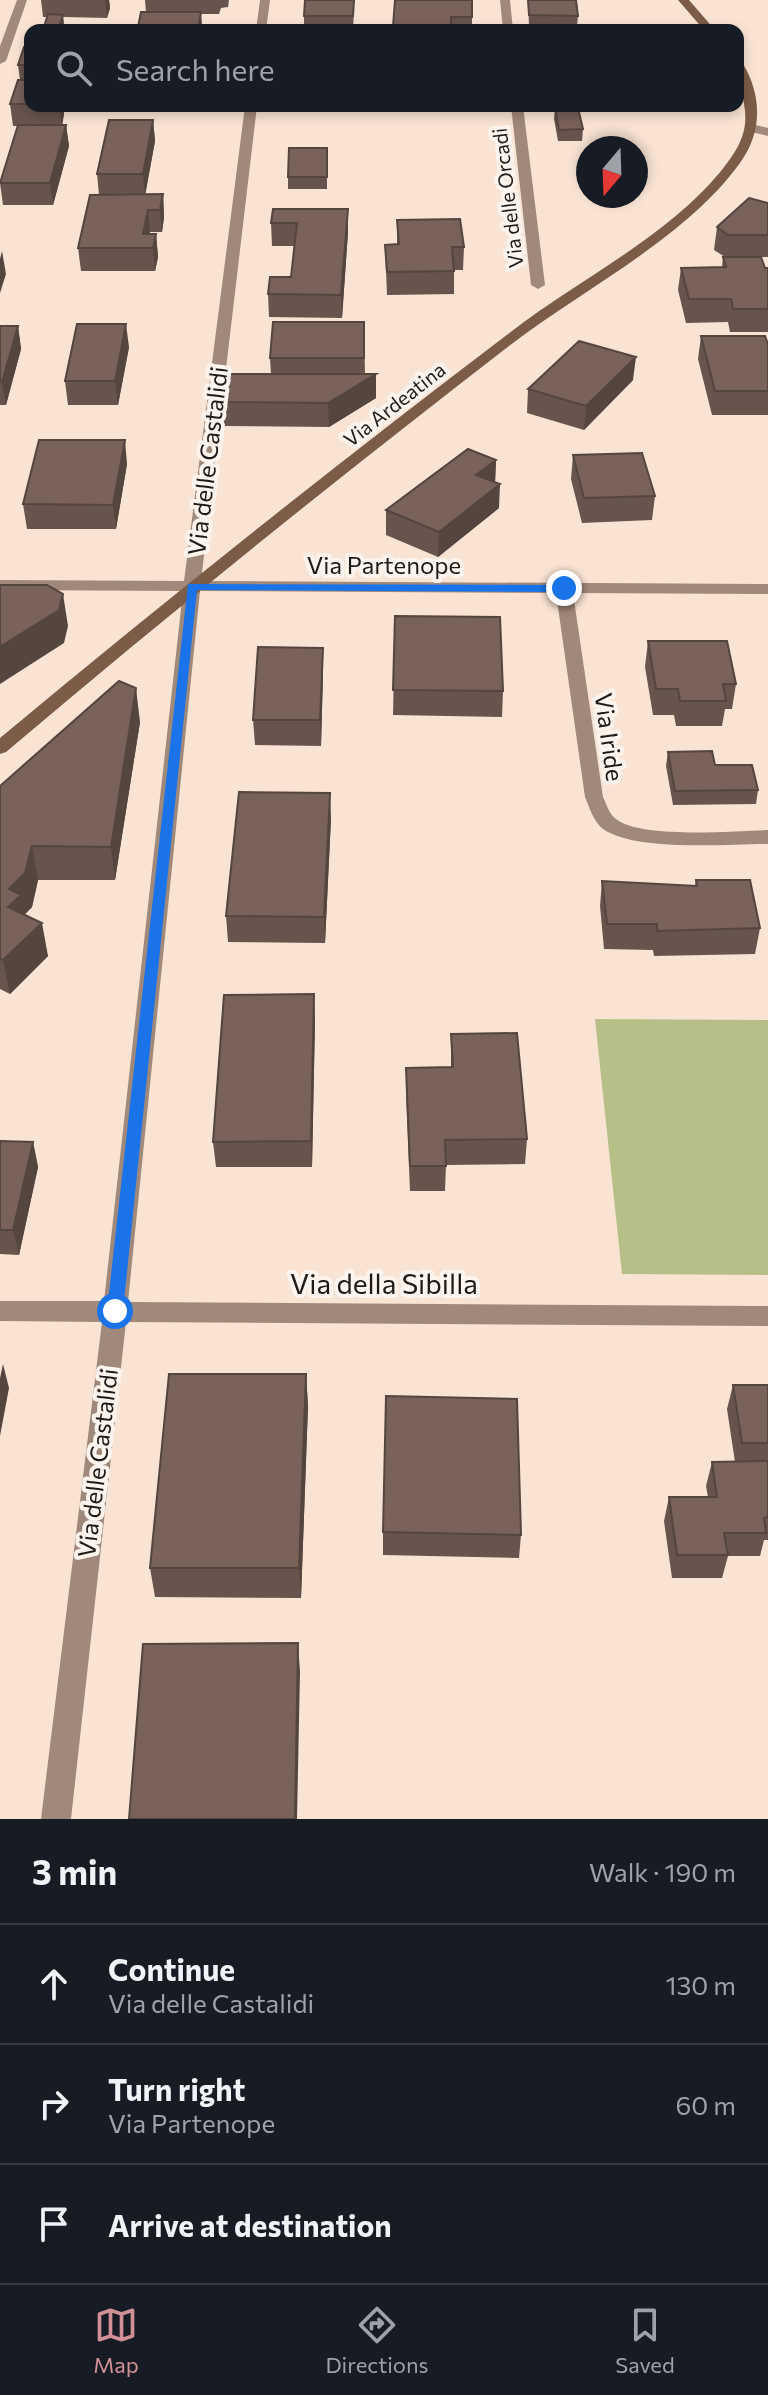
<!DOCTYPE html>
<html lang="en">
<head>
<meta charset="utf-8">
<style>
	body { margin:0; font-family:Commissioner,sans-serif; background:#242831; color:#f1f3f6 }
	.compass { position:absolute; left:576px; top:136px; width:72px; height:72px; border-radius:50%; background:#171b24; box-shadow:0 4px 12px #0003; rotate:199deg }
	.stop { position:absolute; width:24px; height:24px; margin:-18px; border:6px solid #1a73e8; border-radius:50%; background:#fff }
	.stop.end { background:#1a73e8; border-color:#fff; box-shadow:0 2px 8px #0008 }
	.list { margin:0; padding:0; list-style:none }
	h2 { display:flex; justify-content:space-between; align-items:center; height:104px; margin:0; padding:0 32px; font-size:34px }
	h2 small { font-size:26px; font-weight:400; color:#9ea1a6 }
	.list li { display:grid; grid-template-columns:52px 1fr auto; gap:24px; align-items:center; box-sizing:border-box; height:120px; padding:0 32px; border-top:2px solid #363941 }
	.list b { display:block; font-size:30px; white-space:nowrap }
	.list p { margin:0; font-size:26px; white-space:nowrap; color:#9ea1a6 }
	.list em { font-size:26px; font-style:normal; color:#9ea1a6 }
	.icon { flex:none; width:44px; height:44px; fill:none; stroke:currentColor; stroke-width:2; stroke-linecap:round; stroke-linejoin:round }
	.map { position:relative; flex:none; width:768px; height:1819px; overflow:hidden }
	.search { position:absolute; background:#171b24; box-shadow:0 4px 12px #0003; left:24px; right:24px; top:24px; height:88px; display:flex; align-items:center; gap:20px; box-sizing:border-box; padding:0 28px; border-radius:16px; color:#9ea1a6; font-size:30px }
	.sheet { height:464px; background:#171b24 }
	nav { display:flex; justify-content:space-around; align-items:center; box-sizing:border-box; height:112px; border-top:2px solid #363941; background:#171b24; font-size:22px; color:#9ea1a6 }
	nav a { display:grid; justify-items:center; gap:4px }
	nav .on { color:#d19095 }
	.map>svg:first-child { display:block }
</style>
</head>
<body>
<div class="map">
<svg width="768" height="1819" viewBox="0 0 768 1819">
	<rect width="100%" height="100%" fill="#f9e4d4"/>
	<!-- green -->
	<path fill="#b7bf89" d="M595 1019 768 1020V1275L622 1274Z"/>
	<g fill="none" stroke-linecap="round" stroke-linejoin="round">
		<!-- minor -->
		<path fill="#a0897a" fill-rule="evenodd" d="M17 0H27L6 61 0 64V46Z
			M260 0H270L266 30H256Z
			M500 0H510L513 30H503Z
			M245 106H257L201 581 768 584V594L573 593 603 797C607 805 609 814 616 819 642 839 734 831 768 830V844C728 844 636 852 603 829 594 822 589 807 585 797L556 593 200 591 128 1302 768 1306V1326L126 1322 71 1819H41L102 1322 0 1321V1301H104L183 591 0 590V580L184 581Z
			M511 106H523L545 285 538 289 531 285Z
			M751 124 768 128V136L747 131V125Z"/>
		<!-- secondary -->
		<path fill="#7c5c46" fill-rule="evenodd" d="M678 0H689L715 30H704Z
			M738 61 742 62C762 95 763 131 740 163 685 239 583 289 509 346 338 478 171 612 6 752L0 754V738C168 598 338 463 512 331 582 277 679 231 730 159 759 119 738 100 738 61Z"/>
	</g>
	<!-- wall -->
	<path fill="#67544d" d="M41 0H109L110 8 107 18 63 17 64 26 63 30H43L47 17H43Z
		M145 0H229L228 7 221 8 219 14H201L202 30H138V27L146 12Z
		M395 0 472 17V30H393Z
		M528 0 578 16 577 27 529 26Z
		M354 11 353 30H304V16Z
		M30 47V106H95L94 109H64V114L62 125H66L69 146 53 205H3L0 183 18 126H13L10 104 20 80 18 65Z
		M396 106H445V110L396 109Z
		M555 108 583 129 582 141H558L554 119Z
		M153 120 155 141 145 195 163 194 164 217 162 232H150L149 234H156L158 257 155 271H81L78 248 99 195 97 174Z
		M327 148V189H288V177Z
		M768 203V257H761L765 268H768V332H730L728 322 686 323 678 290 681 268 722 267 723 257H725L714 250 717 227Z
		M273 209 348 232 342 318 269 317 268 294 291 277 294 246H272L271 223Z
		M397 220 464 247 463 270H454V294L387 295 385 245 397 244Z
		M364 322 365 374 376 398 329 427 224 426 223 402 271 374 270 358Z
		M0 326H18L21 349 6 405H0Z
		M701 336 768 344V415H712L698 359Z
		M129 347 118 405H68L65 381Z
		M633 380 584 430 527 413 528 389Z
		M573 455 655 496 652 520 582 523 571 479Z
		M496 460 495 482 499 508 438 557 386 535V510Z
		M127 464 116 529H27L23 504Z
		M395 616 503 691 502 717 393 715Z
		M648 641 736 684 732 709H725L722 726H676L674 715H653L645 667Z
		M323 648V673L321 746 255 745 253 720Z
		M140 722 115 880H38L32 907 25 914 48 956 10 994 0 989V786Z
		M668 752 715 765 758 790 756 804 673 805 666 766Z
		M331 818 325 943 228 942 226 916Z
		M696 880 760 928 755 954 654 956 653 950 604 949 600 906 602 881 695 886Z
		M315 1020 312 1167H216L213 1142Z
		M451 1034 527 1139 525 1164 446 1165 445 1191H410L406 1093V1068L451 1067Z
		M0 1141 33 1142 38 1167 19 1255 0 1254Z
		M306 1374 308 1406 301 1598 155 1597 150 1568Z
		M733 1385H768V1540H764L760 1556H728L722 1578H672L664 1521 669 1497H708L706 1486 712 1462H735L727 1409Z
		M383 1532 521 1535 519 1558 383 1555Z"/>
	<!-- shaded-wall -->
	<path fill="#54453f" d="M105 0H109L110 8 107 18Z
		M201 12 202 30H198Z
		M63 15 64 26 63 30H58Z
		M59 106H63L64 114 62 126Z
		M153 120 155 141 145 196 143 174Z
		M66 125 69 146 53 205 50 183Z
		M163 194 164 217 162 232 160 210Z
		M348 209V232L342 318 341 295Z
		M148 210 150 232 147 248 143 234Z
		M156 234 158 257 155 271 153 248Z
		M2 251 6 274 0 293V259Z
		M126 324 129 347 118 405 115 381Z
		M18 326 21 349 6 405 2 382Z
		M636 357 633 380 584 430 586 406Z
		M376 374V398L329 427 328 403Z
		M125 440 127 464 116 529 113 505Z
		M496 460 495 484 476 475Z
		M500 484 499 508 438 557 439 532Z
		M63 594 68 626 64 643 0 684V647Z
		M323 648V673L321 746 320 720Z
		M136 688 140 722 115 880 111 847Z
		M330 793 331 818 325 943 324 917Z
		M32 846 38 880 32 907 25 914 27 928 8 907 9 889Z
		M42 923 48 956 10 994 3 960Z
		M314 994 315 1020 312 1167 311 1141Z
		M33 1142 38 1167 19 1255 13 1230Z
		M3 1364 9 1388 0 1436V1378Z
		M306 1374 308 1406 301 1598 299 1568Z
		M298 1643 300 1672 297 1819H295Z"/>
	<!-- building -->
	<path fill="#78625a" stroke="#54453f" stroke-width="2" d="M305 0H354L353 16H304Z
		M395 0H472V17H451V27L393 26Z
		M528 0H576L578 16 529 15Z
		M141 12H201L198 30H165L166 27H138Z
		M48 14 63 15 58 30H43Z
		M24 47H30V65H18Z
		M18 80H30V104H10Z
		M555 108H578L583 129 559 130Z
		M109 120H153L143 174H97Z
		M18 125H66L50 183H0Z
		M289 148H327V177H288Z
		M163 194 160 210H148L143 234H156L153 248H78L90 195Z
		M749 198 768 203V235H728L717 227Z
		M273 209H348L341 295 268 294 270 277H291L297 223H271Z
		M460 219 464 247H452L454 271 387 272 385 245 399 244 397 220Z
		M723 257H761L765 268H768V309H733L731 299H689L681 268 726 267Z
		M273 322H364V358H270Z
		M77 324H126L115 381H65Z
		M0 326H18L2 382H0Z
		M701 336H765L768 344V391H715Z
		M579 341 636 357 586 406 528 389Z
		M226 374H376L328 403 223 402Z
		M39 440H125L113 505 23 504Z
		M468 449 496 460 476 475 500 484 439 532 386 510Z
		M642 453 655 496 584 498 573 455Z
		M0 585H47L63 594 59 610 0 647Z
		M395 616 500 617 503 691 393 690Z
		M648 641H727L736 684H723L726 701H680L678 689H656Z
		M258 647 323 648 320 720H253Z
		M119 681 136 688 111 847 32 846 25 873 9 889 21 895 8 907 42 923 3 960 0 959V786Z
		M712 751 715 765H752L758 790 675 791 668 752Z
		M239 792 330 793 324 917 226 916Z
		M696 880H750L760 928 657 931V924H607L602 881 697 886Z
		M314 994 311 1141 213 1142 224 995Z
		M517 1033 527 1139 445 1140 446 1166H410L406 1068 453 1067 451 1034Z
		M0 1141 33 1142 13 1230H0Z
		M169 1374H306L299 1568H150Z
		M733 1385H768V1443H742Z
		M386 1396 517 1399 521 1535 383 1532Z
		M768 1461V1517L764 1518 766 1533H724L728 1555H677L669 1497H717L712 1462Z
		M298 1643 295 1819H129L143 1644Z"/>
	<!-- route -->
	<path fill="#1a73e8" d="M188 584 564 585 570 588 564 592 197 590 123 1311 115 1318 107 1311Z"/>
	<g text-anchor="middle" dominant-baseline="central" stroke-width="8" stroke-linejoin="round" paint-order="stroke">
		<!-- far-street labels -->
		<g font-size="20" fill="#211914" stroke="#fcf4ed">
			<text transform="translate(507 198) rotate(-97)">Via delle Orcadi</text>
			<text transform="translate(394 404) rotate(-38)">Via Ardeatina</text>
		</g>
		<!-- street labels -->
		<g font-size="24" fill="#211914" stroke="#fcf4ed">
			<text transform="translate(207 461) rotate(-83)">Via delle Castalidi</text>
			<text x="384" y="564">Via Partenope</text>
			<text transform="translate(610 737) rotate(82)">Via Iride</text>
			<text transform="translate(97 1463) rotate(-83)">Via delle Castalidi</text>
		</g>
		<!-- near-street labels -->
		<g font-size="28" fill="#211914" stroke="#fcf4ed">
			<text x="384" y="1283">Via della Sibilla</text>
		</g>
	</g>
</svg>
<svg class="compass" viewBox="-18 -18 36 36"><path d="M0-13l5 13h-10z" fill="#e53935"/><path d="M0 13l5-13h-10z" fill="#9ea1a6"/></svg>
<div class="stop" style="left:115px;top:1311px"></div>
<div class="stop end" style="left:564px;top:588px"></div>
<div class="search"><svg class="icon" aria-label="search" viewBox="0 0 24 24"><circle cx="10" cy="10" r="6"/><path d="M15 15l6 6"/></svg>Search here</div>
</div>
<section class="sheet">
<h2>3 min<small>Walk · 190 m</small></h2>
<ul class="list">
<li><svg class="icon" aria-label="ahead" viewBox="0 0 24 24"><path d="M12 20V5M6 11l6-6 6 6"/></svg><div><b>Continue</b><p>Via delle Castalidi</p></div><em>130 m</em></li>
<li><svg class="icon" aria-label="right" viewBox="0 0 24 24"><path d="M7 20v-9h11M14 6l5 5-5 5"/></svg><div><b>Turn right</b><p>Via Partenope</p></div><em>60 m</em></li>
<li><svg class="icon" aria-label="arrive" viewBox="0 0 24 24"><path d="M6 21V4h12l-3 4 3 4H6"/></svg><div><b>Arrive at destination</b></div></li>
</ul>
</section>
<nav>
<a class="on"><svg class="icon" aria-label="map" viewBox="0 0 24 24"><path d="M3 6l6-2 6 2 6-2v14l-6 2-6-2-6 2zM9 4v14M15 6v14"/></svg>Map</a>
<a><svg class="icon" aria-label="directions" viewBox="0 0 24 24"><path d="M12 3l9 9-9 9-9-9zM9 14v-3h6M13 9l2 2-2 2"/></svg>Directions</a>
<a><svg class="icon" aria-label="saved" viewBox="0 0 24 24"><path d="M7 4h10v16l-5-4-5 4z"/></svg>Saved</a>
</nav>
</body>
</html>
